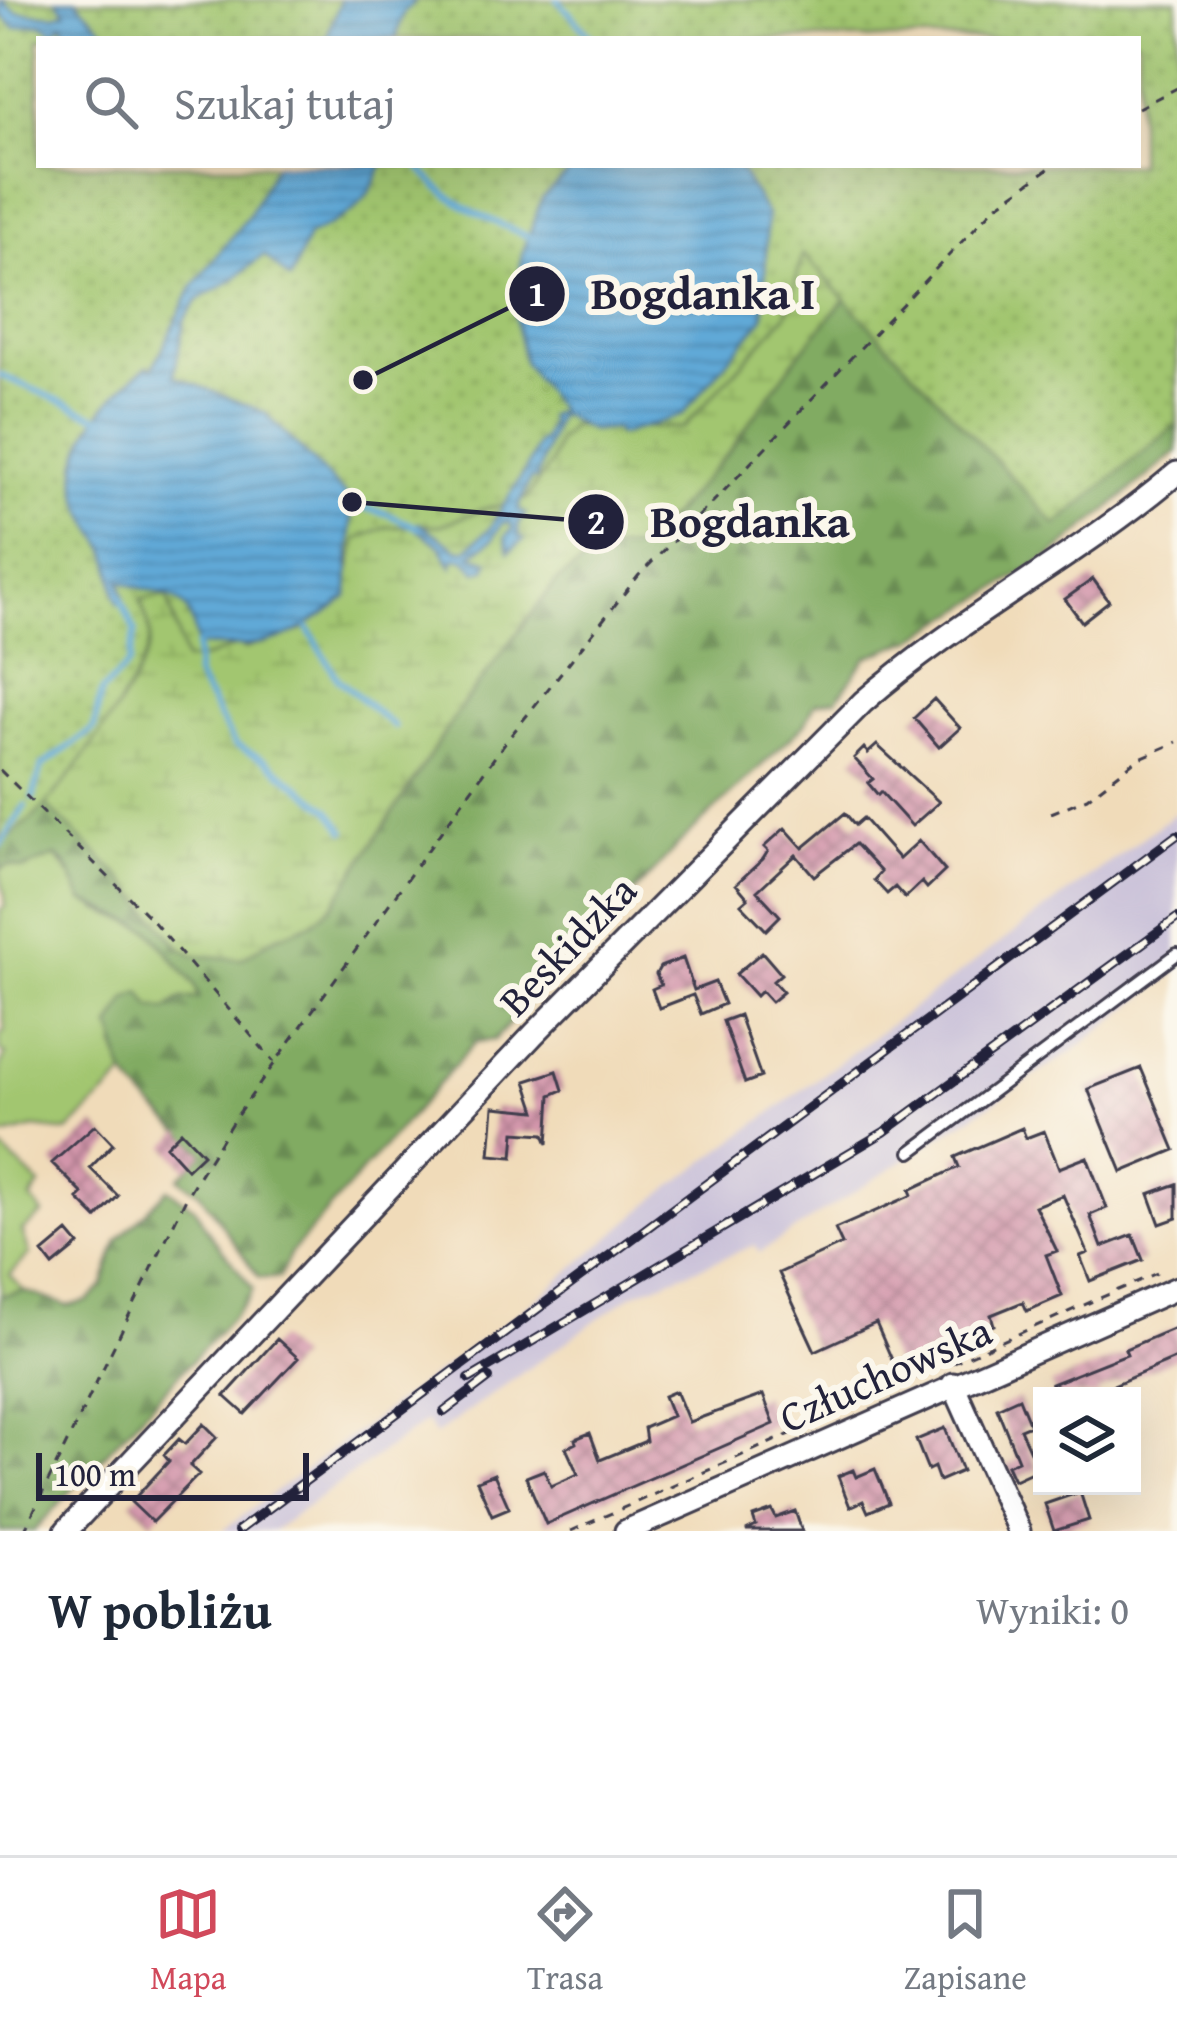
<!DOCTYPE html>
<html lang="pl">
<head>
<meta charset="utf-8">
<style>
	body { margin:0; font-family:"Gentium Book Plus",serif; background:#f6f6f7; color:#1f2937 }
	.controls { position:absolute; right:36px; bottom:36px; display:grid; overflow:hidden; border-radius:0px; box-shadow:0 12px 48px #0002 }
	.controls button { width:108px; height:108px; display:grid; place-items:center; padding:0; border:0; border-bottom:3px solid #e0e1e3; background:#fff; color:#1f2937; font:60px sans-serif }
	.scale { position:absolute; left:36px; bottom:30px; width:273px; box-sizing:border-box; padding-left:12px; border:6px solid #22223b; border-top:0; font-size:33px; line-height:42px; white-space:nowrap; color:#22223b; -webkit-text-stroke:9px #fbf7ec; paint-order:stroke }
	.list { margin:0; padding:0; list-style:none }
	h2 { display:flex; justify-content:space-between; align-items:center; height:156px; margin:0; padding:0 48px; font-size:51px }
	h2 small { font-size:39px; font-weight:400; color:#747a83 }
	.icon { flex:none; width:66px; height:66px; fill:none; stroke:currentColor; stroke-width:2; stroke-linecap:round; stroke-linejoin:round }
	.map { position:relative; flex:none; width:1177px; height:1531px; overflow:hidden }
	.search { position:absolute; background:#fff; box-shadow:0 12px 48px #0002; left:36px; right:36px; top:36px; height:132px; display:flex; align-items:center; gap:30px; box-sizing:border-box; padding:0 42px; border-radius:0px; color:#747a83; font-size:45px }
	.sheet { height:324px; background:#fff }
	nav { display:flex; justify-content:space-around; align-items:center; box-sizing:border-box; height:168px; border-top:3px solid #e0e1e3; background:#fff; font-size:33px; color:#747a83 }
	nav a { display:grid; justify-items:center; gap:6px }
	nav .on { color:#d1495b }
	.map>svg:first-child { display:block }
</style>
</head>
<body>
<div class="map">
<svg width="1177" height="1531" viewBox="0 0 1177 1531">
	<defs>
		<pattern id="forest-firs" width="22" height="20" patternUnits="userSpaceOnUse" patternTransform="scale(3)"><rect width="22" height="20" fill="#81ab62"/><path d="M5 1l3.5 6h-7zM16 11l3.5 6h-7z" fill="#698b52"/></pattern>
		<pattern id="wetland-marsh" width="20" height="14" patternUnits="userSpaceOnUse" patternTransform="scale(3)"><rect width="20" height="14" fill="#a2c66f"/><path d="M1 5h8M5 5V1M11 12h8M15 12V8" fill="none" stroke="#8baa61"/></pattern>
		<pattern id="park-dots" width="8" height="8" patternUnits="userSpaceOnUse" patternTransform="scale(3)"><rect width="8" height="8" fill="#a2c66f"/><path d="M2 2h.1M6 6h.1" fill="none" stroke="#8baa61" stroke-width="1.8" stroke-linecap="round"/></pattern>
		<pattern id="water-rules" width="6" height="5" patternUnits="userSpaceOnUse" patternTransform="scale(3)"><rect width="6" height="5" fill="#60a9d7"/><path d="M0 2.5h6" fill="none" stroke="#4f89b0"/></pattern>
		<pattern id="building-cross-hatch" width="8" height="8" patternUnits="userSpaceOnUse" patternTransform="scale(3)"><rect width="8" height="8" fill="#d396ab"/><path d="M0 0l8 8M0 8l8-8" fill="none" stroke="#ab7a8c"/></pattern>
	</defs>
	<rect width="100%" height="100%" fill="#fbf7ec"/>
	<filter id="ink" filterUnits="userSpaceOnUse"><feTurbulence type="fractalNoise" baseFrequency=".00833" numOctaves="2"/><feDisplacementMap in="SourceGraphic" scale="24" xChannelSelector="R" yChannelSelector="G"/><feConvolveMatrix kernelMatrix="1 2 1 2 8 2 1 2 1" color-interpolation-filters="sRGB"/></filter>
	<filter id="wash" filterUnits="userSpaceOnUse"><feTurbulence type="fractalNoise" baseFrequency=".004" numOctaves="4" result="noise"/><feDisplacementMap in="SourceGraphic" scale="48" xChannelSelector="R" yChannelSelector="G"/><feGaussianBlur stdDeviation="2.7" result="paint"/><feColorMatrix in="noise" values="0 0 0 0 0 0 0 0 0 0 0 0 0 0 0 0 0 1.4 0 .05"/><feComposite in="paint" operator="in"/></filter>
	<g filter="url(#wash)">
		<rect width="100%" height="100%" fill="#f0dbb9"/>
		<!-- industrial -->
		<path fill="#c8bfd8" d="M1177 812V971L1072 1052 759 1253 755 1245 633 1294 435 1435 426 1421 273 1531H222L533 1302 659 1196Z"/>
		<!-- green -->
		<path fill="#a2c66f" stroke="#627455" stroke-width="3" d="M56 856 97 909 149 929 195 985 200 998 180 999 166 1010 151 1007 117 1036 116 1047 126 1075 68 1132 34 1128 0 1137V1066L6 1054 0 1051V1034L5 1032 0 989V910L5 906C7 892 0 883 0 869L9 865 24 869Z
			M0 1147 40 1185 31 1199 43 1214 22 1231 30 1254 10 1275 24 1291 1 1296Z"/>
		<!-- forest -->
		<path fill="url(#forest-firs)" stroke="#52664e" stroke-width="3" d="M1177 24V452L1053 555 914 639 867 657 837 699 815 703 805 724 681 842 595 935 570 942 527 1005 494 1040 475 1042 291 1253 279 1278H259L200 1193 179 1178 203 1153C181 1131 141 1100 125 1074 116 1058 120 1041 111 1027L127 999 141 992 151 1007 166 1010 180 999 199 998 195 985 149 929 83 901 66 864 56 856 23 869 9 865 0 869V716L123 879 181 948 241 959 273 938 312 923 461 707 556 582 600 550 644 547 730 450 796 358 911 219 1138 165Z
			M168 1189 194 1207 208 1231 253 1289 248 1300 34 1531H0V1296L24 1291 68 1306 88 1301 102 1287 118 1240Z"/>
		<!-- wetland -->
		<path fill="url(#wetland-marsh)" stroke="#627455" stroke-width="3" fill-rule="evenodd" d="M0 0 39 39V165L594 428 615 429 767 215 911 219 796 358 730 450 644 547 600 550 556 582 461 707 334 904 312 923 273 938 241 959 195 955 181 948 123 879 25 785 0 716ZM171 594 308 628 244 649Z"/>
		<!-- park -->
		<path fill="url(#park-dots)" stroke="#627455" stroke-width="3" fill-rule="evenodd" d="M0 0H1177V424L1056 525 803 254 787 314 683 428 571 426 557 442 551 463 526 499 484 509 441 525 385 527 356 540C343 626 321 616 249 641 222 650 217 658 185 661L167 596 140 600C144 614 153 630 149 645 141 681 70 780 43 808 31 821 14 832 0 843ZM39 39H1138V165H39Z"/>
		<!-- water -->
		<path fill="url(#water-rules)" stroke="#416689" stroke-width="3" d="M0 0 17 12 55 15 66 12 57 0H76L113 39 93 36 69 39 63 23 54 31 41 24 15 28 0 13Z
			M341 0H416L403 14 396 39H326Z
			M275 165H382C366 209 348 216 308 236L290 280 264 255 231 281 198 300 184 321 174 376 264 412 352 502 348 596C293 640 268 651 197 645 190 587 166 599 120 581L124 599 118 603C113 587 113 570 109 557 104 540 89 525 83 508 59 451 106 399 147 366L153 368 192 288 249 215Z
			M577 165H737L767 215 764 317 682 415 619 435 614 429 591 431 562 415 557 416 536 479H530L518 509 526 514 518 524 519 537 524 540 509 552 505 537 513 527 509 522 502 523 492 540 471 555 489 561 486 569 477 572 465 559 456 558 452 561 453 569 441 546 416 529 419 523 459 550H466L490 528 530 462 537 444 543 439 550 422 547 416 559 411 524 363 515 316 522 255 542 198Z"/>
		<g fill="none" stroke-linecap="round" stroke-linejoin="round">
			<!-- stream -->
			<path stroke="#60a9d7" stroke-width="6" d="M558 0 593 39
				M418 165C446 203 486 218 529 237
				M0 375 100 418
				M347 504 385 513 419 528
				M308 628 338 679 394 727
				M197 645 196 676 235 745 265 760 330 810 345 831
				M33 798 42 766 94 729 101 692 129 664 135 632 119 594
				M0 845 25 806"/>
		</g>
		<g id="blocks">
			<!-- building -->
			<path fill="url(#building-cross-hatch)" d="M1093 579 1109 601 1082 622 1065 599Z
				M934 699 960 728 939 747 914 718Z
				M877 745 939 802 912 826 881 792 878 795 868 783 873 779 854 758 864 748 868 753Z
				M845 813 855 825 863 818 899 859 919 841 945 871 927 888 922 882 905 898 895 887 887 894 874 880 881 872 855 844 814 876 796 855 757 891 780 916 766 930 741 904 748 898 736 884 763 859 768 851 764 847 785 828 803 848Z
				M762 952 781 974 773 981 783 992 771 1002 761 991 756 996 736 974Z
				M683 958 694 990 715 982 724 1004 701 1014 693 995 659 1008 652 989 661 985 656 974 660 967Z
				M739 1015 761 1077 745 1083 723 1021Z
				M1141 1068 1175 1150 1122 1172 1088 1089Z
				M557 1071 563 1090 551 1095 548 1144 544 1134 515 1132 513 1157 490 1155 494 1107 536 1111 526 1081Z
				M95 1125 113 1144 90 1168 118 1196 97 1218 78 1199 83 1194 52 1163Z
				M1022 1128 1026 1138 1044 1131 1059 1168 1087 1157 1107 1208 1090 1215 1102 1247 1133 1235 1143 1260 1090 1281 1080 1256 1088 1253 1063 1195 1035 1206 1057 1251 1046 1255 1062 1296 1027 1311 1023 1302 991 1315 994 1325 896 1369 876 1323 815 1351 779 1273 842 1244 835 1229 912 1195 910 1190 959 1167 955 1157Z
				M181 1131 203 1154 187 1169 166 1146Z
				M1177 1184V1218L1160 1224 1149 1194Z
				M68 1232 79 1245 53 1266 43 1253Z
				M1177 1327V1358L1097 1392 1099 1396H1056L1051 1384 1127 1354 1125 1349Z
				M277 1339 298 1358 245 1414 225 1396Z
				M676 1391 689 1422 763 1395 774 1424 546 1524 526 1477 544 1470 551 1486 578 1474 566 1448 576 1443 575 1439 590 1433 600 1460 646 1441 644 1428 672 1416 664 1396Z
				M1019 1398 1030 1425 1020 1429 1038 1469 1014 1480 1007 1465 1018 1460 997 1408Z
				M204 1424 217 1437 190 1466 199 1474 152 1522 131 1502 169 1461 164 1455 179 1439 185 1444Z
				M945 1428 962 1471 939 1481 934 1467 928 1470 916 1440Z
				M875 1469 889 1503 868 1512 863 1501 850 1507 838 1476 853 1470 856 1477Z
				M494 1474 509 1508 492 1515 477 1481Z
				M1080 1492 1089 1520 1054 1531 1045 1504Z
				M772 1510 776 1518 795 1511 802 1531H746L756 1526 753 1517Z"/>
		</g>
	</g>
	<g filter="url(#ink)">
		<use href="#blocks" fill-opacity="0" stroke="#413e4e" stroke-width="3"/>
		<g fill="none" stroke-linecap="round" stroke-linejoin="round">
			<defs>
				<path id="service" d="M911 1152 1177 954"/>
				<path id="minor" d="M953 1384 1019 1531
					M66 1531 534 1034 863 702C961 616 1078 557 1177 473
					M626 1531 1177 1288"/>
			</defs>
			<!-- service casing -->
			<use href="#service" stroke="#413e4e" stroke-width="16"/>
			<!-- minor casing -->
			<use href="#minor" stroke="#413e4e" stroke-width="27"/>
			<!-- path -->
			<path stroke="#413e4e" stroke-width="3" stroke-dasharray="9 9" stroke-linecap="butt" d="M1138 108 1177 88
				M0 770 152 920 274 1062
				M1051 813 1087 798 1136 760 1177 742
				M952 1363 1157 1273
				M24 1531 189 1192 231 1124 504 744 639 575 720 495 996 206 1054 165
				M571 1531 937 1369"/>
			<!-- service -->
			<use href="#service" stroke="#fff" stroke-width="10"/>
			<!-- minor -->
			<use href="#minor" stroke="#fff" stroke-width="21"/>
			<defs>
				<path id="rail" d="M469 1379 884 1132 1177 918
					M444 1412 489 1378
					M238 1531 1177 835"/>
			</defs>
			<!-- rail casing -->
			<use href="#rail" stroke="#22223b" stroke-width="10"/>
			<!-- rail -->
			<use href="#rail" stroke="#fbf7ec" stroke-width="6" stroke-dasharray="18" stroke-linecap="butt"/>
		</g>
	</g>
	<g text-anchor="middle" dominant-baseline="central" stroke-width="12" stroke-linejoin="round" paint-order="stroke">
		<!-- street labels -->
		<g font-size="42" fill="#22223b" stroke="#fbf7ec">
			<text transform="translate(567 945) rotate(-46)">Beskidzka</text>
			<text transform="translate(885 1373) rotate(-24)">Człuchowska</text>
		</g>
	</g>
	<!-- callouts -->
	<path fill="none" stroke="#22223b" stroke-width="4.5" d="M363 380L537 294M352 502L596 522"/>
	<g fill="#22223b" stroke="#fbf7ec" stroke-width="4.5">
		<circle cx="363" cy="380" r="12"/>
		<circle cx="352" cy="502" r="12"/>
		<circle cx="537" cy="294" r="30"/>
		<circle cx="596" cy="522" r="30"/>
	</g>
	<g font-size="36" text-anchor="middle" font-weight="bold" fill="#fff">
		<text x="537" y="306">1</text>
		<text x="596" y="534">2</text>
	</g>
	<g font-size="45" text-anchor="middle" font-weight="bold" fill="#22223b" stroke="#fbf7ec" stroke-width="12" stroke-linejoin="round" paint-order="stroke">
		<text x="703" y="309">Bogdanka I</text>
		<text x="750" y="537">Bogdanka</text>
	</g>
</svg>
<div class="controls">
<button><svg class="icon" aria-label="layers" viewBox="0 0 24 24"><path d="M12 4l9 5-9 5-9-5zM3 14l9 5 9-5"/></svg></button>
</div>
<div class="scale">100 m</div>
<div class="search"><svg class="icon" aria-label="search" viewBox="0 0 24 24"><circle cx="10" cy="10" r="6"/><path d="M15 15l6 6"/></svg>Szukaj tutaj</div>
</div>
<section class="sheet">
<h2>W pobliżu<small>Wyniki: 0</small></h2>
<ul class="list">
</ul>
</section>
<nav>
<a class="on"><svg class="icon" aria-label="map" viewBox="0 0 24 24"><path d="M3 6l6-2 6 2 6-2v14l-6 2-6-2-6 2zM9 4v14M15 6v14"/></svg>Mapa</a>
<a><svg class="icon" aria-label="directions" viewBox="0 0 24 24"><path d="M12 3l9 9-9 9-9-9zM9 14v-3h6M13 9l2 2-2 2"/></svg>Trasa</a>
<a><svg class="icon" aria-label="saved" viewBox="0 0 24 24"><path d="M7 4h10v16l-5-4-5 4z"/></svg>Zapisane</a>
</nav>
</body>
</html>
